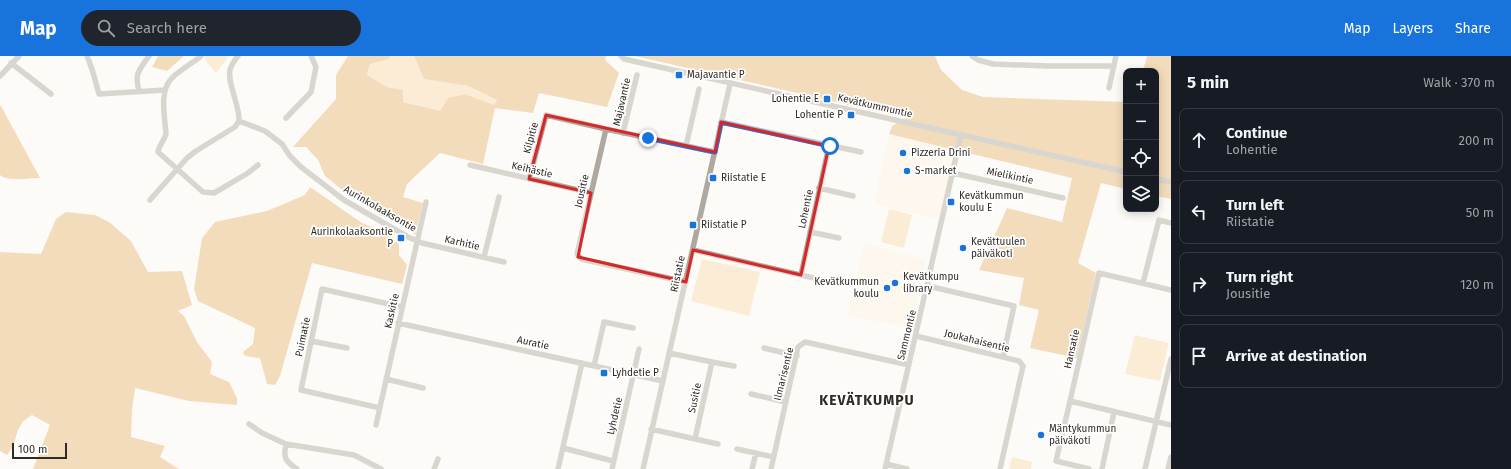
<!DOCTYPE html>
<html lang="en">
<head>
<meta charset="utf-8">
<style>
	body { margin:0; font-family:"Fira Sans",sans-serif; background:#20242c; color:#f1f3f6 }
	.controls { position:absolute; right:12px; top:12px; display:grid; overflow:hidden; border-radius:8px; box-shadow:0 2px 10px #0003 }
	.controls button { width:36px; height:36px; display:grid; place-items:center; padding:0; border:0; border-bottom:1px solid #363941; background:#171b24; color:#f1f3f6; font:20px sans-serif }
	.scale { position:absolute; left:12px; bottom:10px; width:55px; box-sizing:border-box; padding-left:4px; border:2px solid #2f2a23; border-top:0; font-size:11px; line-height:14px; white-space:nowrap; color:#2f2a23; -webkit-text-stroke:3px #fff; paint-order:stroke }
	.stop { position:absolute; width:12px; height:12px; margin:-9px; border:3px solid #1873dc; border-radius:50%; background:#fff }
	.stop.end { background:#1873dc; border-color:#fff; box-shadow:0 1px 4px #0008 }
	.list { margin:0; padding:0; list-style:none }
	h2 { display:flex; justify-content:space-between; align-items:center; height:52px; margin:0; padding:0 16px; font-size:17px }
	h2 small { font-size:13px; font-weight:400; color:#9ea1a6 }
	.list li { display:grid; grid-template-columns:26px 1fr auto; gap:12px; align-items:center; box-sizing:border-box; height:64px; margin:0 8px 8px; padding:0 8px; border:1px solid #363941; border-radius:8px }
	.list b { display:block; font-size:15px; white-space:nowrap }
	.list p { margin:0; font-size:13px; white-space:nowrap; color:#9ea1a6 }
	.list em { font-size:13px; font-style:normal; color:#9ea1a6 }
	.icon { flex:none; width:22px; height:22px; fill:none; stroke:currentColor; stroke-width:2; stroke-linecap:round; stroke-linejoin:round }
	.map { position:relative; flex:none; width:1171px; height:413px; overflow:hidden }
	header { display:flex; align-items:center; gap:24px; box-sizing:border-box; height:56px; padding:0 20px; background:#1873dc; color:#fff }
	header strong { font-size:19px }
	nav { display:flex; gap:22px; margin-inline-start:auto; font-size:14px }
	.search { width:280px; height:36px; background:#20242c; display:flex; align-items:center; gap:10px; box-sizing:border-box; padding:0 14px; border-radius:22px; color:#9ea1a6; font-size:15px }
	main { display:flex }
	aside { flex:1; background:#171b24 }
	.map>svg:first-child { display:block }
</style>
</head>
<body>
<header>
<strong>Map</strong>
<div class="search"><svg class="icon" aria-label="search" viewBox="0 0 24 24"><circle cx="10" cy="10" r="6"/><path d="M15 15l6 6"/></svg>Search here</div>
<nav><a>Map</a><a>Layers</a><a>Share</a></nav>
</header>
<main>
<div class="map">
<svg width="1171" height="413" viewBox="0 0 1171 413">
	<rect width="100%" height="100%" fill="#fdfbf7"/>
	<!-- built -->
	<path fill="#fdf2e3" d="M889 78 961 94 945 165 874 148Z
		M864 187 926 204 912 271 847 260Z"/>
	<!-- green -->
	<path fill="#f8d9ae" d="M204 0H227L228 1 216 17 208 8Z
		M390 0H414L424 23 468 30 497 44 494 49 465 38 448 42 440 55 403 46V34L387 31 367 19 370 8 389 3Z
		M889 153 912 159 904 192 881 186Z
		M702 203 760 216 749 260 691 245Z
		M1135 279 1169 287 1160 325 1125 318Z
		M1012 401 1032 406 1031 413H1009Z"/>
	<!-- forest -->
	<path fill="#e6b671" d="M158 0H184L167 15 152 11Z
		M348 0H390L389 3 370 8 367 19 387 31 403 34V46L440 55 448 42 465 38 494 49 497 44 468 30 424 23 414 0H606L605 4 619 17 607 51 539 37 533 57 495 52 483 108 440 97 407 128 403 141 423 147 415 179 386 156 346 137 325 120 318 104 306 91H293L336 43V19Z
		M635 0H935L941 14 962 34 983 41 1126 46V133L1101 127 1078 207 1096 217 1077 302 1030 292 1039 254 1019 249 1024 222 979 214 1007 152 1062 166 1072 122 889 78 892 70 906 62Z
		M1147 0H1171V143L1156 140V15H1143Z
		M0 50H1L40 122C30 122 7 126 0 119Z
		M310 131 362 167 379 174 399 188V199L407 209 402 228 312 207 280 320 275 329 267 328 260 302 245 300 243 296 253 288 255 272 198 245 194 233 202 182 215 166 267 155 305 139Z
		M66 156 95 159 109 166 131 185 148 216 182 215 192 249 178 255 184 260 197 286 212 306 210 318 229 326 237 342V349L189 345 135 332 132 354 131 381 165 390 160 401 179 413H33L50 369 32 359C29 361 24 364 22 367 14 378 17 388 7 399L0 395V196L41 198 56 163Z"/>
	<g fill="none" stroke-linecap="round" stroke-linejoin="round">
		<!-- minor -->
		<path stroke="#aea8a0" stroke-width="5.5" d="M87 0 92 13 99 38 165 34
			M201 0C192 8 179 14 171 23 159 36 165 62 166 78 164 85 159 89 158 96L203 136 214 137 221 133 248 117 258 109
			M621 0 624 3 1126 116
			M972 0 978 4 993 8 1048 10H1114
			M11 7 51 38
			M0 20 19 0
			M1109 32 1116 0
			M139 35C134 18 139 14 149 0
			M286 62 311 36 316 11 311 0
			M239 65 265 75 282 88 290 100 301 111 344 144 408 181 422 187 504 206
			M721 66 861 96
			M623 77 637 19
			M686 90 699 33
			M470 109 591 137
			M953 117 1063 142
			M529 123 546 59 606 73
			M1156 123 1171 126
			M819 132 853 140
			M150 144 187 102 196 95 235 71 239 65C240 50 227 27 230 14 231 9 235 4 238 0
			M810 176 839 182
			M693 194 831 226
			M484 201 499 141
			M801 219 829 90
			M686 226 581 203 577 198 606 73 715 96
			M1143 227 1159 164 1171 167
			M928 230 1014 250 1003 301
			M1171 234 1099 217 1070 345 1171 369
			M398 267 663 325
			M916 280 1019 305 1023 310 1000 413
			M311 285 347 292
			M764 292 797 300
			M712 306 734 310
			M594 310 604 266 633 272
			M386 323 423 332
			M751 338 786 346
			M1070 345 1056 405 1089 413
			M380 352 301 334 322 233 402 251
			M249 368 262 377 286 388 354 399 381 413
			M376 369 426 146
			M651 373 695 383 712 306 669 297
			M695 383 718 388
			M286 388C283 402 285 405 297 413
			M563 392 613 405
			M737 393 773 401
			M886 408 907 413
			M434 413 438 403
			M558 413 582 307
			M612 413 639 293
			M643 413 730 28
			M752 413 756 397
			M771 413 798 291 805 286 909 309
			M885 413 961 79
			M1102 413 1114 356
			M1145 413 1171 303
			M1168 413 1171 401"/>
	</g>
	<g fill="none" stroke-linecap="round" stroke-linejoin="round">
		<!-- route -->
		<path stroke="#1873dc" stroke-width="5" d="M648 82 715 96 721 66 830 90"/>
	</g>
	<!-- marked area -->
	<path d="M0 0H1171V413H0ZM546 59 715 96 721 66 829 90 801 219 693 194 686 226 578 201 591 137 529 123Z" fill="#fdfbf7" fill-opacity=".55" fill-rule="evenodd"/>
	<path fill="none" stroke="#d62828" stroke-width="3" stroke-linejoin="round" d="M546 59 715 96 721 66 829 90 801 219 693 194 686 226 578 201 591 137 529 123Z"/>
	<!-- markers -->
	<g fill="#1873dc" stroke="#fff" stroke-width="1.5">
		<rect x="675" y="15" width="8" height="8" rx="2"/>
		<rect x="823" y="39" width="8" height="8" rx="2"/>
		<rect x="847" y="55" width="8" height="8" rx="2"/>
		<circle cx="903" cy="97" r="4"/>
		<circle cx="907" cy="115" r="4"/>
		<rect x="709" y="118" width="8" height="8" rx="2"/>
		<rect x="947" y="142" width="8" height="8" rx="2"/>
		<rect x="689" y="165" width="8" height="8" rx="2"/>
		<rect x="397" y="178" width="8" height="8" rx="2"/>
		<circle cx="963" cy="192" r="4"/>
		<circle cx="895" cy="227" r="4"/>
		<circle cx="887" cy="232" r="4"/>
		<rect x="600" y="313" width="8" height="8" rx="2"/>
		<circle cx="1041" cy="379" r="4"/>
	</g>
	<g text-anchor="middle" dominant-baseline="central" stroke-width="3.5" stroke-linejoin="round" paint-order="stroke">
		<!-- poi labels -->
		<g font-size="10" fill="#2f2a23" stroke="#fff" text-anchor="start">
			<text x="687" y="19">Majavantie P</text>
			<text x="819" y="43" text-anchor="end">Lohentie E</text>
			<text x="843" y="59" text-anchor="end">Lohentie P</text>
			<text x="911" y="97">Pizzeria Drini</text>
			<text x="915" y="115">S-market</text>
			<text x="721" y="122">Riistatie E</text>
			<text x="959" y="140">Kevätkummun<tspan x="959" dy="12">koulu E</tspan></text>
			<text x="701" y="169">Riistatie P</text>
			<text x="393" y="176" text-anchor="end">Aurinkolaaksontie<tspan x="393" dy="12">P</tspan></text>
			<text x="971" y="186">Kevättuulen<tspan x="971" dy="12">päiväkoti</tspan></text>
			<text x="903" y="221">Kevätkumpu<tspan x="903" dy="12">library</tspan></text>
			<text x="879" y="226" text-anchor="end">Kevätkummun<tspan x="879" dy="12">koulu</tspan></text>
			<text x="612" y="317">Lyhdetie P</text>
			<text x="1049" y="373">Mäntykummun<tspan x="1049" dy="12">päiväkoti</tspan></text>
		</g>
		<!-- street labels -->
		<g font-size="10" fill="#2f2a23" stroke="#fff">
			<text transform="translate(622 46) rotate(-77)">Majavantie</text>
			<text transform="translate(875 50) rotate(13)">Kevätkummuntie</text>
			<text transform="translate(531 82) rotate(-75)">Kilpitie</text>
			<text transform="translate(532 114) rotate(13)">Keihästie</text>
			<text transform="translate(1010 120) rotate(12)">Mielikintie</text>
			<text transform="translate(582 135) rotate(-77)">Jousitie</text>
			<text transform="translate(380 153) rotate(30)">Aurinkolaaksontie</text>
			<text transform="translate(806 153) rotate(-78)">Lohentie</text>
			<text transform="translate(462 187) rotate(13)">Karhitie</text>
			<text transform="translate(678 218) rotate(-78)">Riistatie</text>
			<text transform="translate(392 255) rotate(-77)">Kaskitie</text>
			<text transform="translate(907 279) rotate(-76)">Sammontie</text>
			<text transform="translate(303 281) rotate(-78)">Puimatie</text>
			<text transform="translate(977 285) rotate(14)">Joukahaisentie</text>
			<text transform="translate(533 287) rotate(12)">Auratie</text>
			<text transform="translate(1072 293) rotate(-77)">Hansatie</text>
			<text transform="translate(784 318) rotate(-76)">Ilmarisentie</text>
			<text transform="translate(695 342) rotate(-78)">Susitie</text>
			<text transform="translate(615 360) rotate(-77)">Lyhdetie</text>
		</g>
		<!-- district labels -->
		<g font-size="14" font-weight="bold" letter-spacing="1" fill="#2f2a23" stroke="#fff">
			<text x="867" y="344">KEVÄTKUMPU</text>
		</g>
	</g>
</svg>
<div class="controls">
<button>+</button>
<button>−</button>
<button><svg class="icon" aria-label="locate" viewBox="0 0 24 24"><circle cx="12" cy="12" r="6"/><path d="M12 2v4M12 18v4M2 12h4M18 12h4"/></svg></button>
<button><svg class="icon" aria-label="layers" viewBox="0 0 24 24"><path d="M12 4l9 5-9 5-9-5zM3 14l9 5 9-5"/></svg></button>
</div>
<div class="scale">100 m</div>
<div class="stop" style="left:830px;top:90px"></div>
<div class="stop end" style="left:648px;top:82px"></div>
</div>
<aside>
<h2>5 min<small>Walk · 370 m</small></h2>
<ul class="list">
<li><svg class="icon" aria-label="ahead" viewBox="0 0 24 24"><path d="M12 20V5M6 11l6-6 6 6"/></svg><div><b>Continue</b><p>Lohentie</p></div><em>200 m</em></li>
<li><svg class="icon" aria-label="left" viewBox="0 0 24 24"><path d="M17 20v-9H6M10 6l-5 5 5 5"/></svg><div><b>Turn left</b><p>Riistatie</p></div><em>50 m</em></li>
<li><svg class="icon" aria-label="right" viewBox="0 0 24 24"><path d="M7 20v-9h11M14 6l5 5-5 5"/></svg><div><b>Turn right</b><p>Jousitie</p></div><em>120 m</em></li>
<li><svg class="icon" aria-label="arrive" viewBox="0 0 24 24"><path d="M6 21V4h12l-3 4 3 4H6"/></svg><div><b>Arrive at destination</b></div></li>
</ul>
</aside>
</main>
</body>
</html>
